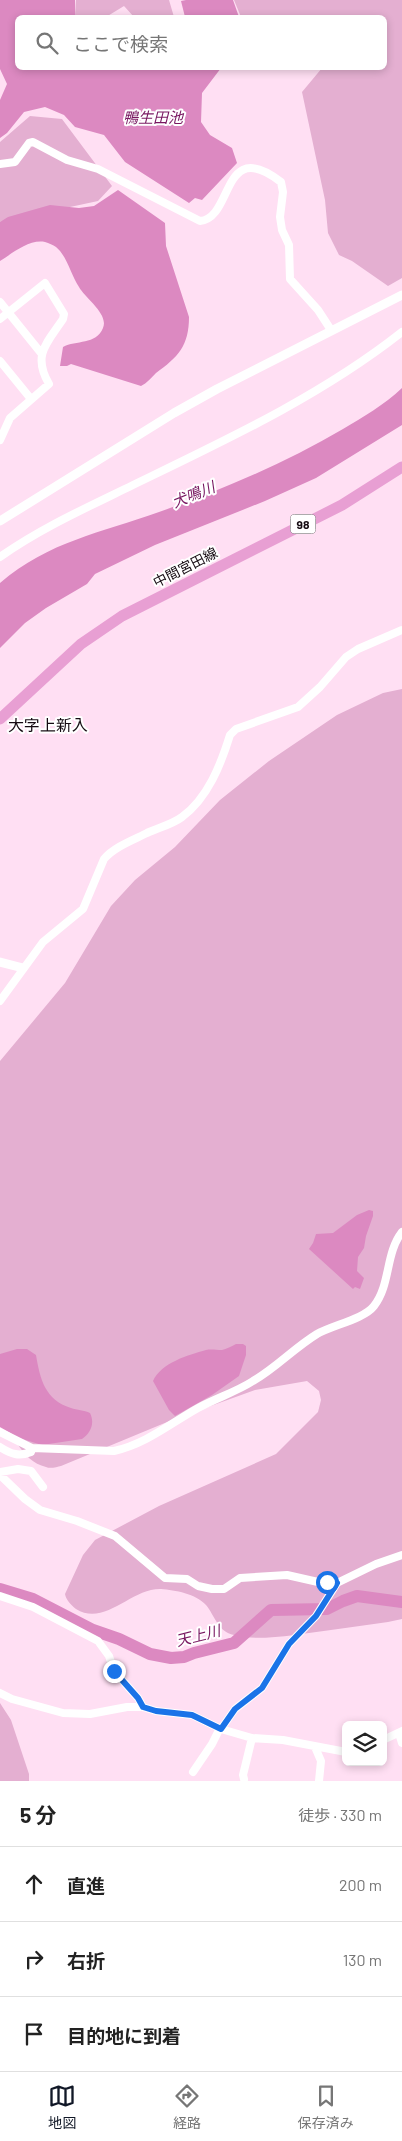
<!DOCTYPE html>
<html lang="ja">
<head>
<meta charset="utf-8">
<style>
	body { margin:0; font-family:Barlow,"Noto Sans JP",sans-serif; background:#f6f6f6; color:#222 }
	.controls { position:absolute; right:15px; bottom:15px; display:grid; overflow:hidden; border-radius:8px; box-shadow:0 2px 8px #0003 }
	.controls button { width:45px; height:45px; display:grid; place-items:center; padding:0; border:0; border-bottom:1px solid #e0e0e0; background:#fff; color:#222; font:25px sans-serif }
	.stop { position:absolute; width:15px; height:15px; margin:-11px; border:4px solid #1a73e8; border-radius:50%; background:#fff }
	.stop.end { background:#1a73e8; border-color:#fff; box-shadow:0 1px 5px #0008 }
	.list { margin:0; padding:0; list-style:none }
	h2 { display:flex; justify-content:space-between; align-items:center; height:65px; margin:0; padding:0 20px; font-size:21px }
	h2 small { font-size:16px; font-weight:400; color:#767676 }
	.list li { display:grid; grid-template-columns:32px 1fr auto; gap:15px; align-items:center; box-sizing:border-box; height:75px; padding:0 20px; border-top:1px solid #e0e0e0 }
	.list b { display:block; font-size:19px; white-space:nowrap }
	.list em { font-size:16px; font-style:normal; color:#767676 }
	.icon { flex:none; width:28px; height:28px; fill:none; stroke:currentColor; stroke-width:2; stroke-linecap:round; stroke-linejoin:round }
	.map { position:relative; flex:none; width:402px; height:1781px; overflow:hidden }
	.search { position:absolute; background:#fff; box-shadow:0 2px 8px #0003; left:15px; right:15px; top:15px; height:55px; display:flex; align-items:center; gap:12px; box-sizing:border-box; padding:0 18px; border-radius:8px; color:#767676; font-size:19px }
	.sheet { height:290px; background:#fff }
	nav { display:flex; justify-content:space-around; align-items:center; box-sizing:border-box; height:70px; border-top:1px solid #e0e0e0; background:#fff; font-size:14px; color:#767676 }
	nav a { display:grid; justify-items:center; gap:2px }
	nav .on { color:#111827 }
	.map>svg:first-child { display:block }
</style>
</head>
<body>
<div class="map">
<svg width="402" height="1781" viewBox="0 0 402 1781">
	<rect width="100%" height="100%" fill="#ffdff3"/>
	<!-- green -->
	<path fill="#e4afd1" d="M76 0H169L174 17H134L124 6 106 17H81L75 15Z
		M234 0H402V278L388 286 352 261 339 255 328 233 325 200 302 92 322 68H384V18L241 17Z
		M30 116 62 119 112 186 98 201 0 222V142Z
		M402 689V1619L388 1622C362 1626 336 1629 309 1633 285 1636 258 1641 234 1635 218 1632 215 1616 206 1605 196 1594 175 1590 161 1589 131 1588 105 1627 76 1609 71 1605 66 1600 65 1594L83 1555 95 1540 159 1506 276 1454 318 1412 321 1400 319 1391 307 1381 255 1390 172 1420 61 1466C57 1467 50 1469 46 1467 21 1461 10 1430 0 1410V1061L65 983 111 906 135 880 175 847 220 800 269 761 337 715 383 693Z
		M0 1703 11 1720 29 1774V1781H0Z"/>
	<!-- water -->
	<path fill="#dc89c1" d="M0 0H75V17L18 18V68H221L202 93 201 122 210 135 232 148 237 163 202 200 195 198 189 203 125 162 104 135 75 127 64 115 45 107 24 112 7 133 0 138V100L7 84 0 69Z
		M186 0H233L239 17H185L181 1Z
		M118 190 165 223 166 246 189 317C189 346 178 357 156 373 151 378 147 383 141 386L71 364 67 366H60L63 347C76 340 96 345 103 328 109 314 85 298 79 287 71 275 67 256 56 247 53 245 49 243 45 242 29 239 13 253 0 261V222L8 217 50 205 79 208 94 206Z
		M402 388V425L316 478 265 501 155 545 95 574 87 584 46 608 25 623 0 648V583C49 541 101 533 159 512 222 490 285 463 343 429 363 417 384 405 402 388Z
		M369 1210 373 1211V1216L366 1236 364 1248 358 1257 357 1271 364 1278 360 1289 355 1287 353 1289 309 1249 313 1243 316 1234 333 1233 357 1215Z
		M236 1344H243L246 1346V1355L239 1376 212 1395 175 1416 169 1410 153 1381C161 1363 188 1355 206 1350 211 1349 216 1350 222 1350 226 1349 232 1346 236 1344Z
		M17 1349H27L36 1355C40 1379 45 1400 71 1408 77 1410 84 1410 90 1413 95 1423 91 1433 82 1439L42 1445 19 1438 0 1427V1354Z"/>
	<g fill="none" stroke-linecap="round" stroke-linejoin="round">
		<!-- river -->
		<path stroke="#dc89c1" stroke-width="12" d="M0 1589 33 1599 93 1630 119 1639 150 1654 171 1658 184 1657 194 1653 234 1643 271 1610 327 1609 343 1601 357 1596 402 1602"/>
		<!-- minor -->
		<path stroke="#fff" stroke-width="8" d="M0 164 15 162 29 143 33 142 67 160 98 169 200 221C234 218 221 136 281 182L283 192 280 217 282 230 289 245 290 279 318 310 331 330
			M0 302 41 353
			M0 319 45 283 64 314 63 319C47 343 32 355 49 384L10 418 0 440
			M0 361 31 399
			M0 557C41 528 88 507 133 485 226 440 321 396 402 332
			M0 1001 43 942 83 909 104 859C114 847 133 840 147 833 158 828 173 824 182 817 208 798 221 764 230 735L236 729 298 707 320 687 346 657 358 649 402 630
			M0 1432 32 1448 114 1451C146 1444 171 1423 198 1408 216 1398 236 1392 253 1381 276 1368 294 1348 317 1334 333 1325 364 1319 374 1306 391 1284 385 1254 402 1232
			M0 1447C11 1454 19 1457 31 1452L32 1448
			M0 1472 18 1469 31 1471 43 1487
			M0 1475 25 1499 40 1510 77 1521 115 1536 165 1578 187 1579 198 1586 212 1589H224L240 1578 287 1575 318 1582 337 1583 376 1564 402 1555
			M0 1596 33 1607 98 1641 109 1656 114 1671 138 1698 143 1707
			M0 1693 12 1699 63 1713 90 1714 127 1707H143L156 1711 192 1715 221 1729 252 1738 283 1740 346 1752
			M221 1729 235 1709 262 1688 289 1644 316 1616 337 1583
			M399 1733 402 1743
			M383 1740 402 1731
			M315 1747 321 1761 319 1781
			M193 1772 212 1744 220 1728
			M244 1779 243 1775 252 1738"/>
		<!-- tertiary -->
		<path stroke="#fff" stroke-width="9" d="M0 521 174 413 217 389 402 295
			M0 962 23 968"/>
		<!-- primary -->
		<path stroke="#e89fd3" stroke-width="11" d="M0 719 81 644 122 616 342 505 402 467"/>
	</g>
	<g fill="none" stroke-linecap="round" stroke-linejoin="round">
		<!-- route -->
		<path stroke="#1a73e8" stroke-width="6" d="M114 1671 138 1698 143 1707 156 1711 192 1715 221 1729 235 1709 262 1688 289 1644 316 1616 337 1583 327 1582"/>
	</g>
	<g text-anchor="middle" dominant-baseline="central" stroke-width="4" stroke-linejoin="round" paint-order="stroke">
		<!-- shield labels -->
		<rect fill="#fff" stroke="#5b5459" stroke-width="1" x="290.5" y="514.5" width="25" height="19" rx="4"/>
		<g font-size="12" font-weight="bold" fill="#150b12">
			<text x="303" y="524">98</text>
		</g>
		<!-- street labels -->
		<g font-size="14" fill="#150b12" stroke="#fff">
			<text transform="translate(185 567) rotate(-27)">中間宮田線</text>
		</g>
		<!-- water labels -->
		<g font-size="15" font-style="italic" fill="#771660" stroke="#fff">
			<text x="153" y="117">鴨生田池</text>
			<text transform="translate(193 494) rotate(-22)">犬鳴川</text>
			<text transform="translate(198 1635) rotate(-14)">天上川</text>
		</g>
		<!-- quarter labels -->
		<g font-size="16" fill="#150b12" stroke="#fff">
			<text x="48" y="724">大字上新入</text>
		</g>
	</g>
</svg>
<div class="controls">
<button><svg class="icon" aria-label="layers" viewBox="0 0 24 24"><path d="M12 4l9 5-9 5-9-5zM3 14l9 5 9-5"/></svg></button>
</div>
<div class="stop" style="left:327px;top:1582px"></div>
<div class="stop end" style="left:114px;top:1671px"></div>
<div class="search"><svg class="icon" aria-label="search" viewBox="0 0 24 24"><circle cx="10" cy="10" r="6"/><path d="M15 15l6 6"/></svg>ここで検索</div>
</div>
<section class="sheet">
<h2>5 分<small>徒歩 · 330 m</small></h2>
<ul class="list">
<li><svg class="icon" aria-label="ahead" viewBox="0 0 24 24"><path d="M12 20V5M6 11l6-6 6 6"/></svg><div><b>直進</b></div><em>200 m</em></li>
<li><svg class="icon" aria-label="right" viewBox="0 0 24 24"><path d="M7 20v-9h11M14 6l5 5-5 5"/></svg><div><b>右折</b></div><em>130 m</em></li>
<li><svg class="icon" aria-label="arrive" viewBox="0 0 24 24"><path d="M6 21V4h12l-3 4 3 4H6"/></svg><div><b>目的地に到着</b></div></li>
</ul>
</section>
<nav>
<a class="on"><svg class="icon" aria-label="map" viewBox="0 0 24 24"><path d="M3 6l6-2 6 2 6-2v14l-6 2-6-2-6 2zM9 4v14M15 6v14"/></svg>地図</a>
<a><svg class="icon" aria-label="directions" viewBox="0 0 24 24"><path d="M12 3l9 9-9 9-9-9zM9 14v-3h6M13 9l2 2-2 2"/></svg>経路</a>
<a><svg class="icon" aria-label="saved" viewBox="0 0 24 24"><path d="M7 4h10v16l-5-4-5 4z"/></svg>保存済み</a>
</nav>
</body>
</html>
